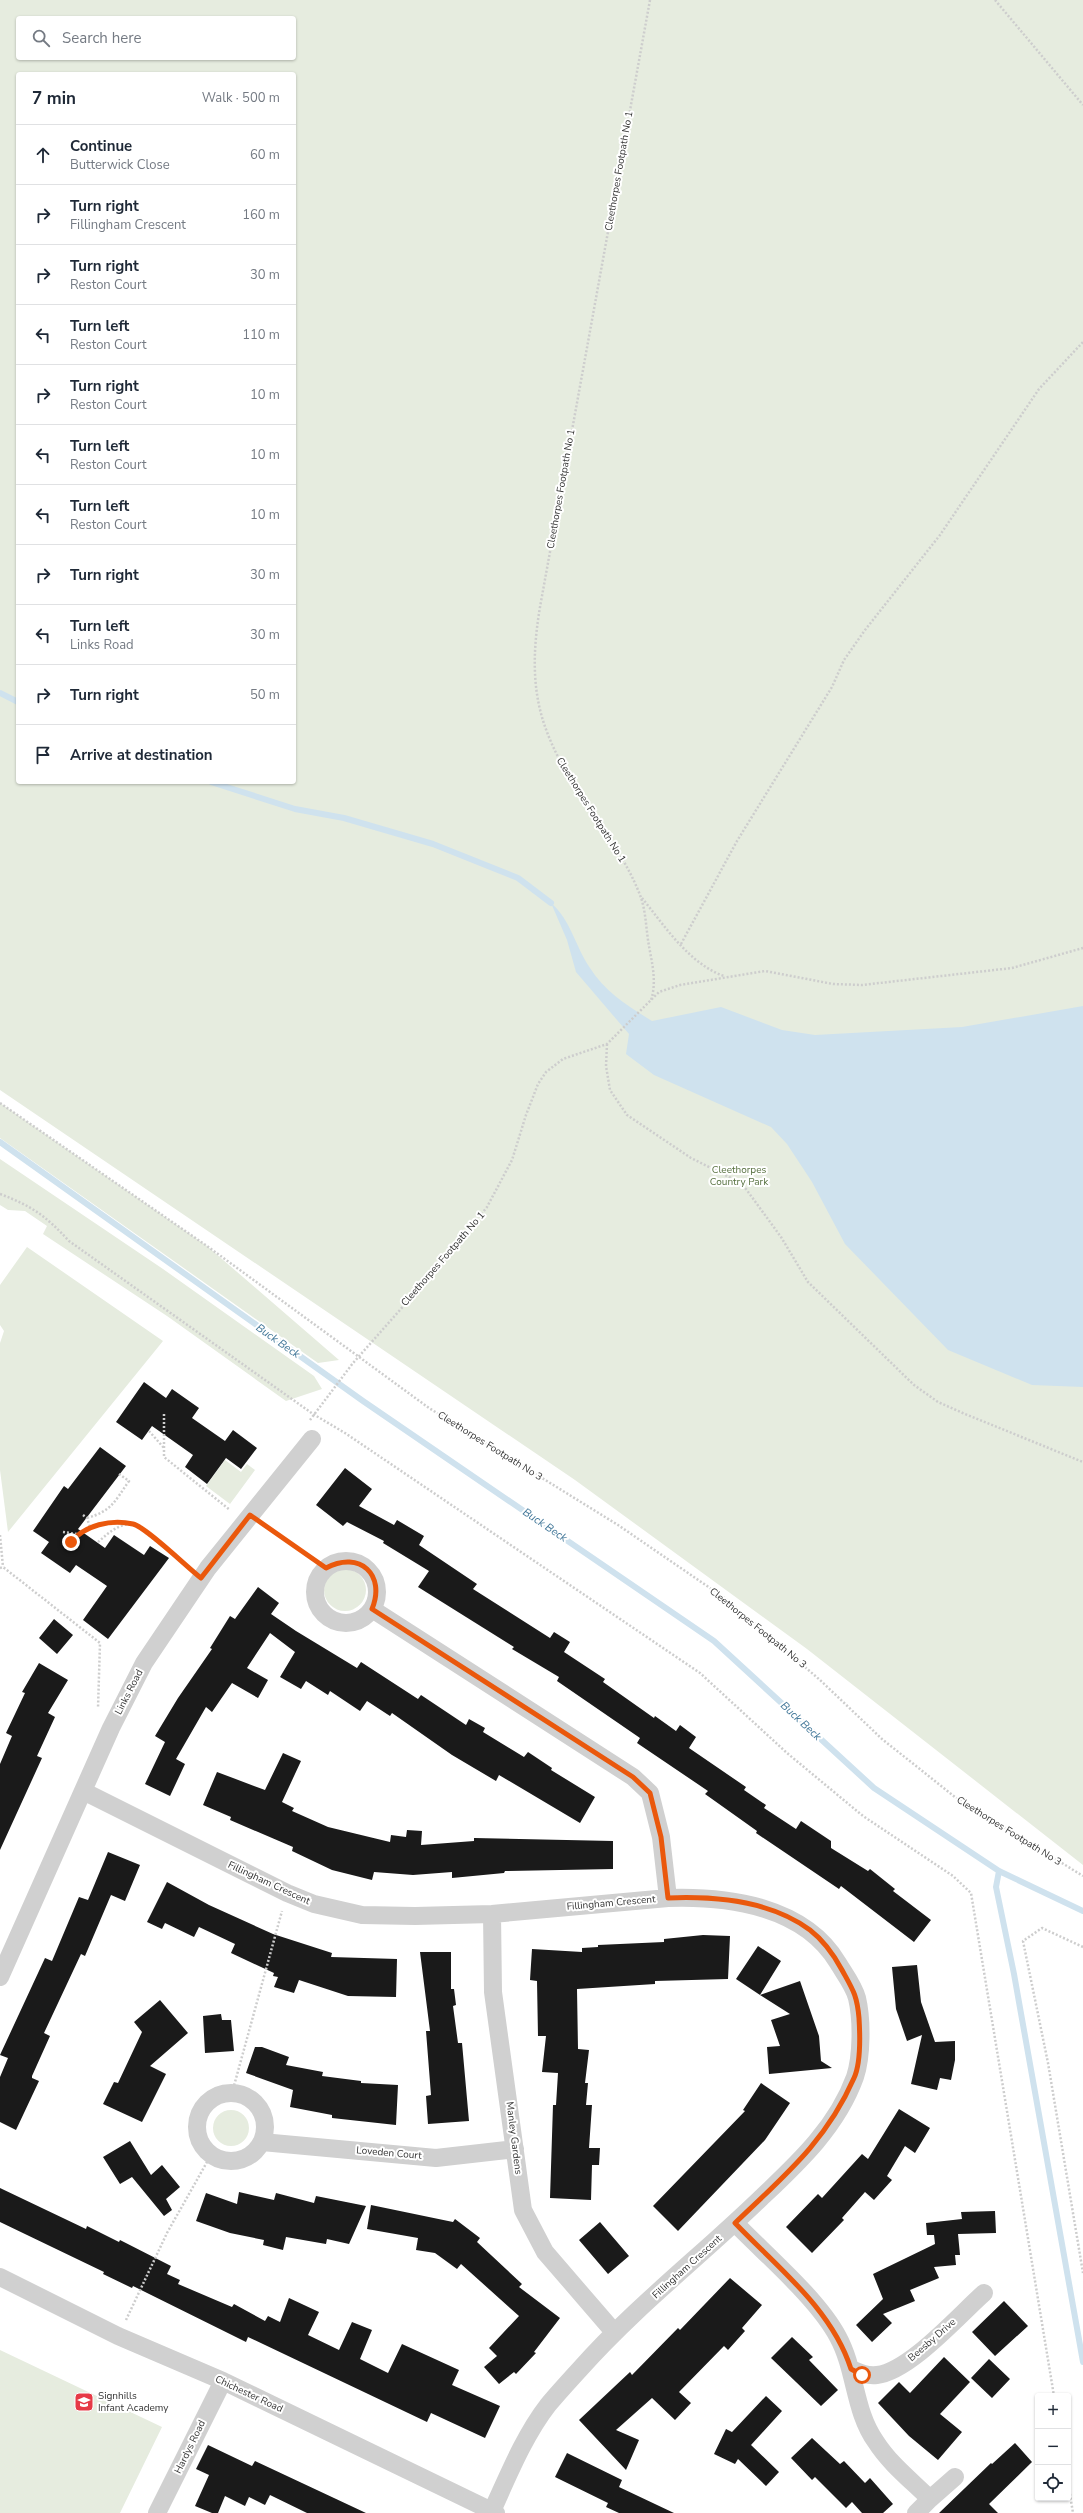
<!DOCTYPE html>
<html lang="en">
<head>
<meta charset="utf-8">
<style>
	body { margin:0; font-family:"Nunito Sans",sans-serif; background:#f2f2f3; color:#1f2937 }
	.controls { position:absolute; right:12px; bottom:12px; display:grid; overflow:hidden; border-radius:4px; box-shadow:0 1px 3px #0004 }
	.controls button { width:36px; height:36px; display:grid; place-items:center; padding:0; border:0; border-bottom:1px solid #e0e1e3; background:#fff; color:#1f2937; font:20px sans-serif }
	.stop { position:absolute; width:12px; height:12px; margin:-9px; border:3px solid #ea580c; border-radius:50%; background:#fff }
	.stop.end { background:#ea580c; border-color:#fff; box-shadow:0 1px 4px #0008 }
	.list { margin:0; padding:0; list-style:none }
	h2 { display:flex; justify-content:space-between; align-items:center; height:52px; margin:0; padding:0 16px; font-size:17px }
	h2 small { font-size:13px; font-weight:400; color:#747a83 }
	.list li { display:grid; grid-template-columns:26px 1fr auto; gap:12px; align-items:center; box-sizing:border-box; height:60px; padding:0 16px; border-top:1px solid #e0e1e3 }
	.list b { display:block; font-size:15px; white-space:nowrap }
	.list p { margin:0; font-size:13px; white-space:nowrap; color:#747a83 }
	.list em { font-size:13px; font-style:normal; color:#747a83 }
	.icon { flex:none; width:22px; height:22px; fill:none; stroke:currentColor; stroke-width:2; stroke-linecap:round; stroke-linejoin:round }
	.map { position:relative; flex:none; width:1083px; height:2513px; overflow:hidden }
	.search { position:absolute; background:#fff; box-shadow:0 1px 3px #0004; left:16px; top:16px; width:280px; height:44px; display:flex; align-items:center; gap:10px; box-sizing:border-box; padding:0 14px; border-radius:4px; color:#747a83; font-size:15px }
	.panel { position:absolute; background:#fff; box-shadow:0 1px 3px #0004; left:16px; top:72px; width:280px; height:712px; border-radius:4px }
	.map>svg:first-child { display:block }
</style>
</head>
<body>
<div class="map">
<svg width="1083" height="2513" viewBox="0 0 1083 2513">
	<rect width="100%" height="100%" fill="#fff"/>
	<!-- green -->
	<path fill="#e6ecdf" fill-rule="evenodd" d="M0 0H1083V1865L807 1649 575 1480 0 1090ZM18 18H294V58H18ZM18 74H294V782H18Z
		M0 1103 207 1246 339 1360 318 1363 0 1138Z
		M0 1159 163 1269 314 1376 322 1389 286 1401 167 1316 43 1234 47 1226 25 1211 8 1210 0 1205Z
		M27 1247 163 1341 8 1532 0 1470V1343L4 1331 0 1325V1285Z
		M225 1460 241 1472 247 1464 255 1470 230 1504 206 1486Z
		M324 1590a21 21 0 1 1 42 0a21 21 0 1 1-42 0Z
		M213 2128a18 18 0 1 1 36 0a18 18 0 1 1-36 0Z
		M0 2350 162 2427 120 2513H0Z"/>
	<!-- water -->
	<path fill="#cfe2ee" d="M551 903C571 920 575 946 590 968 605 992 628 1006 652 1021L721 1007 782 1030 815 1035 962 1027 1083 1006V1387L1032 1385 948 1350 845 1244 812 1182 787 1144 771 1127 654 1075 626 1054 629 1034 576 972 567 940Z"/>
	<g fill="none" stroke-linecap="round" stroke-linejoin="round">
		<!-- stream -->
		<path stroke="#cfe2ee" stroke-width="6" d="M0 693 18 702
			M211 782 295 809 344 818 433 844 518 878 551 903
			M0 1142 363 1401 714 1641 874 1788 999 1871 1083 1911
			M999 1871 996 1887 1014 1974 1083 2362"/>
	</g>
	<!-- building -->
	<path fill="#1a1a1a" d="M144 1382 166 1398 172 1389 199 1408 192 1418 225 1441 233 1430 257 1448 241 1469 226 1458 207 1484 185 1467 193 1455 152 1426 142 1440 116 1422Z
		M100 1447 126 1466 78 1529 105 1548 114 1535 144 1555 150 1546 169 1558 108 1639 83 1620 107 1586 76 1565 70 1573 41 1553 49 1542 33 1531 64 1486 68 1489Z
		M345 1468 372 1489 359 1506 394 1525 397 1520 424 1536 419 1545 477 1584 473 1589 550 1638 554 1632 570 1642 564 1652 605 1679 603 1682 654 1718 655 1716 676 1731 680 1725 696 1737 689 1748 746 1787 744 1790 766 1805 764 1808 796 1829 801 1821 831 1841V1848L868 1871 870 1869 895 1889 893 1891 931 1920 914 1942 841 1886 839 1889 756 1833 757 1831 705 1794 708 1791 637 1743 640 1738 557 1681 559 1677 512 1649 514 1647 418 1587 429 1571 383 1543 384 1541 347 1522 343 1526 316 1505Z
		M258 1587 279 1603 271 1614 296 1631 357 1668 361 1662 418 1699 421 1695 466 1725 469 1719 485 1728 483 1732 524 1757 528 1752 552 1768 551 1770 595 1797 580 1823 499 1775 496 1781 452 1755 392 1713 390 1716 367 1701 360 1711 330 1691 328 1695 306 1681 301 1689 280 1677 295 1652 270 1633 247 1668 268 1680 258 1698 232 1683 212 1712 206 1707 176 1759 185 1764 170 1796 145 1784 165 1742 155 1736 178 1698 212 1649 210 1648 230 1616 235 1619Z
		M54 1619 73 1635 57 1654 39 1638Z
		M39 1663 68 1680 48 1713 55 1717 37 1756 42 1758 0 1850V1764L12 1736 6 1733 25 1693 22 1692Z
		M283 1753 301 1761 282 1802 294 1808 292 1811 328 1827 390 1842 391 1835 406 1837 407 1830 422 1831 421 1845 474 1841V1838L613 1841V1869L505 1871 504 1873 452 1878V1872L413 1875 374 1872 372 1880 332 1870 292 1851 293 1847 230 1820 231 1817 203 1805 217 1772 265 1790Z
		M108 1852 140 1865 125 1901 111 1895 85 1956 81 1954 44 2033 50 2036 32 2076V2078L39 2081 16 2130 0 2122V2077L8 2058 0 2055 45 1958 52 1961 79 1897 88 1900Z
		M167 1882 209 1905 273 1934 332 1953 331 1957 397 1959 396 1997 348 1996 299 1980 294 1993 274 1987 278 1977 273 1976 274 1973 231 1953 235 1944 199 1927 194 1937 165 1923 162 1929 147 1922Z
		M703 1935 730 1936 728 1979 655 1981V1984L577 1989 578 2049 589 2050 585 2083H588L586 2105H592L589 2148H600L599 2165H592L591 2200 550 2198 553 2105H556L558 2073 542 2072 546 2036H538L537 1981 530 1980 532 1949 582 1952V1948L598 1947V1945L664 1942V1939Z
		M758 1946 781 1961 760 1995 736 1979Z
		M420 1952H451V1989H454L456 2005 453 2006 458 2043H462L469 2121 428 2124 426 2096 431 2095 426 2031H430Z
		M917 1965 921 2002 935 2042 955 2041V2060L951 2080 940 2078 937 2090 911 2084 922 2035 907 2041 896 2009 892 1967Z
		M800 1981 819 2036 821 2061 832 2068 769 2074 767 2047 780 2046 771 2020 790 2014 760 1995Z
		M160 2000 188 2033 150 2066 166 2074 142 2122 103 2104 114 2082 118 2083 142 2032 134 2022Z
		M221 2014 222 2020H231L234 2051 205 2053 203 2016Z
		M255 2047H262L289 2057 286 2065 323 2072 322 2076 361 2081V2083L398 2085 396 2125 332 2118V2115L290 2107 293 2090 246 2073Z
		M761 2083 790 2103 765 2140 678 2231 653 2206 745 2111 743 2110Z
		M899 2109 930 2128 915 2153 905 2146 887 2176 892 2180 874 2200 865 2192 842 2218 844 2220 812 2253 786 2227 818 2194 822 2198 862 2154 868 2159Z
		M130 2141 151 2175 162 2165 180 2187 166 2199 172 2210 164 2216 132 2177 120 2184 103 2157Z
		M0 2188 86 2229 87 2226 119 2242 120 2240 171 2266 167 2274 180 2280 178 2284 232 2307 234 2304 265 2321 268 2316 280 2322 289 2298 319 2312 308 2335 339 2350 352 2322 372 2330 360 2359 388 2373 402 2344 459 2370 452 2385 500 2406 485 2438 431 2413 427 2422 248 2337 246 2342 133 2286 132 2288 103 2274 104 2272 0 2222Z
		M239 2192 274 2200 276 2193 314 2203 316 2196 366 2206 349 2244 327 2239 326 2244 286 2237 283 2250 263 2245 264 2240 230 2233 196 2221 206 2193 237 2204Z
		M371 2205 453 2222 455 2219 480 2238 477 2242 522 2284 519 2287 560 2318 534 2352 536 2353 516 2374 514 2372 499 2384 484 2367 497 2356 489 2348 519 2316 461 2264 457 2269 435 2253 416 2250 418 2238 367 2229Z
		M995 2211 996 2233 958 2234 960 2255H955L956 2265 934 2267 939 2278 910 2290 915 2301 883 2314 892 2323 872 2342 856 2325 883 2299 873 2274 935 2244 934 2235H927L926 2223 962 2219 961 2212Z
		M600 2222 629 2256 608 2274 579 2240Z
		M730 2278 762 2305 742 2328 745 2331 728 2350 724 2346 679 2392 691 2403 675 2420 652 2398 616 2430 639 2440 626 2470 579 2420 630 2372 632 2375 678 2328 680 2330Z
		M1004 2301 1028 2326 995 2356 972 2332Z
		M792 2337 813 2357 809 2360 838 2390 821 2406 771 2358Z
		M944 2357 970 2382 940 2414 962 2432 938 2460 909 2436 878 2403 899 2382 910 2393Z
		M989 2359 1010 2379 992 2398 971 2378Z
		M766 2396 782 2411 751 2445 779 2472 766 2486 738 2459 735 2464 714 2454 726 2429 732 2432Z
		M812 2438 840 2464 844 2461 865 2483 870 2478 893 2504 883 2513H862L852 2502 846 2508 815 2477 812 2480 791 2458Z
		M1015 2443 1032 2462 989 2504 998 2513H939L991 2463 992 2464Z
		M208 2445 252 2466 255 2461 366 2513H307L270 2495 265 2505 249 2497 245 2506 225 2496 218 2513H212L195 2506 209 2475 196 2469Z
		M567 2453 622 2480 619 2487 674 2513H619L606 2507 608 2503 555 2477Z"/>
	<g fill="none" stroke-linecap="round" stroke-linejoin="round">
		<!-- path -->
		<path stroke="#cdcdcd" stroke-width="2.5" stroke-dasharray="2 2" stroke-linecap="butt" d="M650 0 540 607C533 649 531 691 547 732 569 791 617 836 640 895 646 910 646 930 649 946 652 963 657 982 651 1000
			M995 0 1083 105
			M642 898C664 925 689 964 724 976
			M681 944 737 841 832 687 844 660 865 630 940 535 1039 389 1083 342
			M607 1044 606 1066 610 1090 627 1115 691 1158 733 1179 746 1189 781 1237 808 1282 914 1385 938 1402 965 1414 1083 1462
			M0 1103 207 1246 429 1408 618 1525 726 1599 820 1680 882 1739 955 1797 1083 1876
			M0 1194C32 1206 46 1216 69 1241L313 1414 345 1433 700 1673 787 1753 863 1816 953 1876 971 1893 1054 2396
			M164 1414V1457L230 1510
			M310 1420 353 1363 455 1248 487 1207 512 1160 526 1115 538 1084 546 1072 563 1059 607 1044 659 992 680 985 765 971 833 984 862 985 1012 968 1083 948
			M149 1431 164 1448
			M83 1515 87 1518 90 1527
			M87 1518C112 1511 115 1501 129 1481L119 1474
			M266 1526 326 1567
			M63 1532 77 1534
			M0 1535 3 1567
			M71 1542C85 1525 104 1523 125 1523
			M98 1542C109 1533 118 1523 135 1524L187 1566
			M0 1568 3 1567 100 1643 98 1708
			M1083 1947 1042 1928 1023 1941 1048 2063 1083 2273
			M232 2093 282 1911
			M126 2320 167 2233 211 2155
			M1068 2482 1073 2513"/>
		<!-- street -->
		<path stroke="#d0d0d0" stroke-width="18" d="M315 1592a31 31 0 1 1 62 0a31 31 0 1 1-62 0Z
			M372 1609 633 1777 650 1793 661 1837 668 1898
			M83 1791 287 1893 314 1904 362 1915 415 1916 492 1914 668 1898C728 1896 804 1906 838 1963 844 1973 854 1986 857 1998 862 2019 862 2056 855 2077 837 2127 798 2163 761 2198 701 2256 635 2307 580 2369 569 2381 558 2393 548 2405 524 2436 508 2476 492 2511
			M492 1914 493 1992 523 2210 545 2252 614 2332
			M0 1977 111 1728 144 1663 208 1568 312 1439
			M197 2127a34 34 0 1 1 68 0a34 34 0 1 1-68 0Z
			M262 2142 436 2158 515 2149
			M735 2223C766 2255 818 2299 838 2337 856 2370 854 2412 876 2442 890 2464 912 2481 930 2499L916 2513
			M0 2277 118 2336 223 2381 496 2513
			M851 2369C860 2373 867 2376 877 2375 910 2371 959 2315 984 2293
			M930 2499 955 2477
			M157 2513 223 2381"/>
	</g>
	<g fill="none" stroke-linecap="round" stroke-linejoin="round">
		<!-- route -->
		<path stroke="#ea580c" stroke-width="5" d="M71 1542C85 1525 111 1519 133 1524 146 1527 188 1568 201 1578L250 1515 326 1568C360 1550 386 1575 372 1609L633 1777 650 1793 661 1837 668 1898C715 1896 771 1901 810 1930 823 1940 835 1957 842 1970 853 1990 857 1995 859 2018 860 2034 861 2063 854 2078 826 2142 784 2176 735 2223 777 2267 832 2309 851 2369L862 2375"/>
	</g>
	<!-- icons -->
	<defs>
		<symbol id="school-square" viewBox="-11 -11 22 22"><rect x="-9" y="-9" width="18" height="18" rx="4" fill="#e63946" stroke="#fff"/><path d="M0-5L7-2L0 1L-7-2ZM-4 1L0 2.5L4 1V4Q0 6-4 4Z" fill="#fff"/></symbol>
	</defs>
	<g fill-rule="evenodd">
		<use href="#school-square" x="73" y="2391" width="22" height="22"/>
	</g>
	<g text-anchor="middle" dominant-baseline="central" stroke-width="4" stroke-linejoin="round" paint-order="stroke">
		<!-- street labels -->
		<g font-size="10" fill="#333" stroke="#fff">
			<text transform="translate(619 171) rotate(-80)">Cleethorpes Footpath No 1</text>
			<text transform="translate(561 489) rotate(-80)">Cleethorpes Footpath No 1</text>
			<text transform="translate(591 810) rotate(58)">Cleethorpes Footpath No 1</text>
			<text transform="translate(443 1259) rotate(-49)">Cleethorpes Footpath No 1</text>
			<text transform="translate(490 1446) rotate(32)">Cleethorpes Footpath No 3</text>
			<text transform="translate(758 1628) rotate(39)">Cleethorpes Footpath No 3</text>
			<text transform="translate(129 1692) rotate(-63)">Links Road</text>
			<text transform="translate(1009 1831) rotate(32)">Cleethorpes Footpath No 3</text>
			<text transform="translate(269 1883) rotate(25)">Fillingham Crescent</text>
			<text transform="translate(611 1903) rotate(-5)">Fillingham Crescent</text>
			<text transform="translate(514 2138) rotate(83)">Manley Gardens</text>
			<text transform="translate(389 2153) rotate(5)">Loveden Court</text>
			<text transform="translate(687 2267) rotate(-42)">Fillingham Crescent</text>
			<text transform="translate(932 2340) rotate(-41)">Beesby Drive</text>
			<text transform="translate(249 2394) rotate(25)">Chichester Road</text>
			<text transform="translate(190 2447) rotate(-64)">Hardys Road</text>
		</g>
		<!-- park labels -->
		<g font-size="10" fill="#56703f" stroke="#fff">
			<text x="739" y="1170">Cleethorpes<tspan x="739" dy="12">Country Park</tspan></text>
		</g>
		<!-- poi labels -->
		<g font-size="10" fill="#333" stroke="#fff" text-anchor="start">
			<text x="98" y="2396">Signhills<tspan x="98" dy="12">Infant Academy</tspan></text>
		</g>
		<!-- water labels -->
		<g font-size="11" font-style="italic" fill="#3f7597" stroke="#fff">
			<text transform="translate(278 1341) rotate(35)">Buck Beck</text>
			<text transform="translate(545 1525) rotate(34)">Buck Beck</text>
			<text transform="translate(801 1721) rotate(43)">Buck Beck</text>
		</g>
	</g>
</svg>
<div class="controls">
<button>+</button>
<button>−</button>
<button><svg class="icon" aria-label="locate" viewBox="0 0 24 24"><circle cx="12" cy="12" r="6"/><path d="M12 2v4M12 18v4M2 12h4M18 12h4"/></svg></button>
</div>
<div class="stop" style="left:862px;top:2375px"></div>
<div class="stop end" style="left:71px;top:1542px"></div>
<div class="search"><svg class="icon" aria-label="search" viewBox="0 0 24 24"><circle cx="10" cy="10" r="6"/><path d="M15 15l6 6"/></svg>Search here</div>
<section class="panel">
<h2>7 min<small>Walk · 500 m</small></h2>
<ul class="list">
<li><svg class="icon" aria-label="ahead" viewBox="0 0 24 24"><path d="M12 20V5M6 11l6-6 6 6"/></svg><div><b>Continue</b><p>Butterwick Close</p></div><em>60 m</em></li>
<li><svg class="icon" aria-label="right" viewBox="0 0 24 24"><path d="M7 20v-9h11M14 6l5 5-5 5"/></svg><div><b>Turn right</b><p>Fillingham Crescent</p></div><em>160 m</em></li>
<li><svg class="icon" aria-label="right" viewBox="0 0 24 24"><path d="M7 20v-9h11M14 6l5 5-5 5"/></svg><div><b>Turn right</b><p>Reston Court</p></div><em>30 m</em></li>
<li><svg class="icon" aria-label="left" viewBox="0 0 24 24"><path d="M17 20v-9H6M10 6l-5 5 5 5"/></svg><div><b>Turn left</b><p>Reston Court</p></div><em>110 m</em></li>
<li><svg class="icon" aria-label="right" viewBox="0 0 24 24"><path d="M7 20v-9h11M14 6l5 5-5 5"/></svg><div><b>Turn right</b><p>Reston Court</p></div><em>10 m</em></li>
<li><svg class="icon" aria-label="left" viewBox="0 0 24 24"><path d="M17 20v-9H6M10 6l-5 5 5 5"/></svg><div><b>Turn left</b><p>Reston Court</p></div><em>10 m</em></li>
<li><svg class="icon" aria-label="left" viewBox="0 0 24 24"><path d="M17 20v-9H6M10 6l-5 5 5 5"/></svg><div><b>Turn left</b><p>Reston Court</p></div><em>10 m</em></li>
<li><svg class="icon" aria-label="right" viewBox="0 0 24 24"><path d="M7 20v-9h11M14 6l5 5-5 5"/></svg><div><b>Turn right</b></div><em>30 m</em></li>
<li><svg class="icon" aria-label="left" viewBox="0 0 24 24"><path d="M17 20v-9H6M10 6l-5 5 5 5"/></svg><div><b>Turn left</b><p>Links Road</p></div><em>30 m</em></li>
<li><svg class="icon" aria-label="right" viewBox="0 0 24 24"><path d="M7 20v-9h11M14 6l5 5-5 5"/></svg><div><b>Turn right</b></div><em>50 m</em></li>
<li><svg class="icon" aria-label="arrive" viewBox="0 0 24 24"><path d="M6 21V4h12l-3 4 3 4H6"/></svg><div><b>Arrive at destination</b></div></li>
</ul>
</section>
</div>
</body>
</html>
